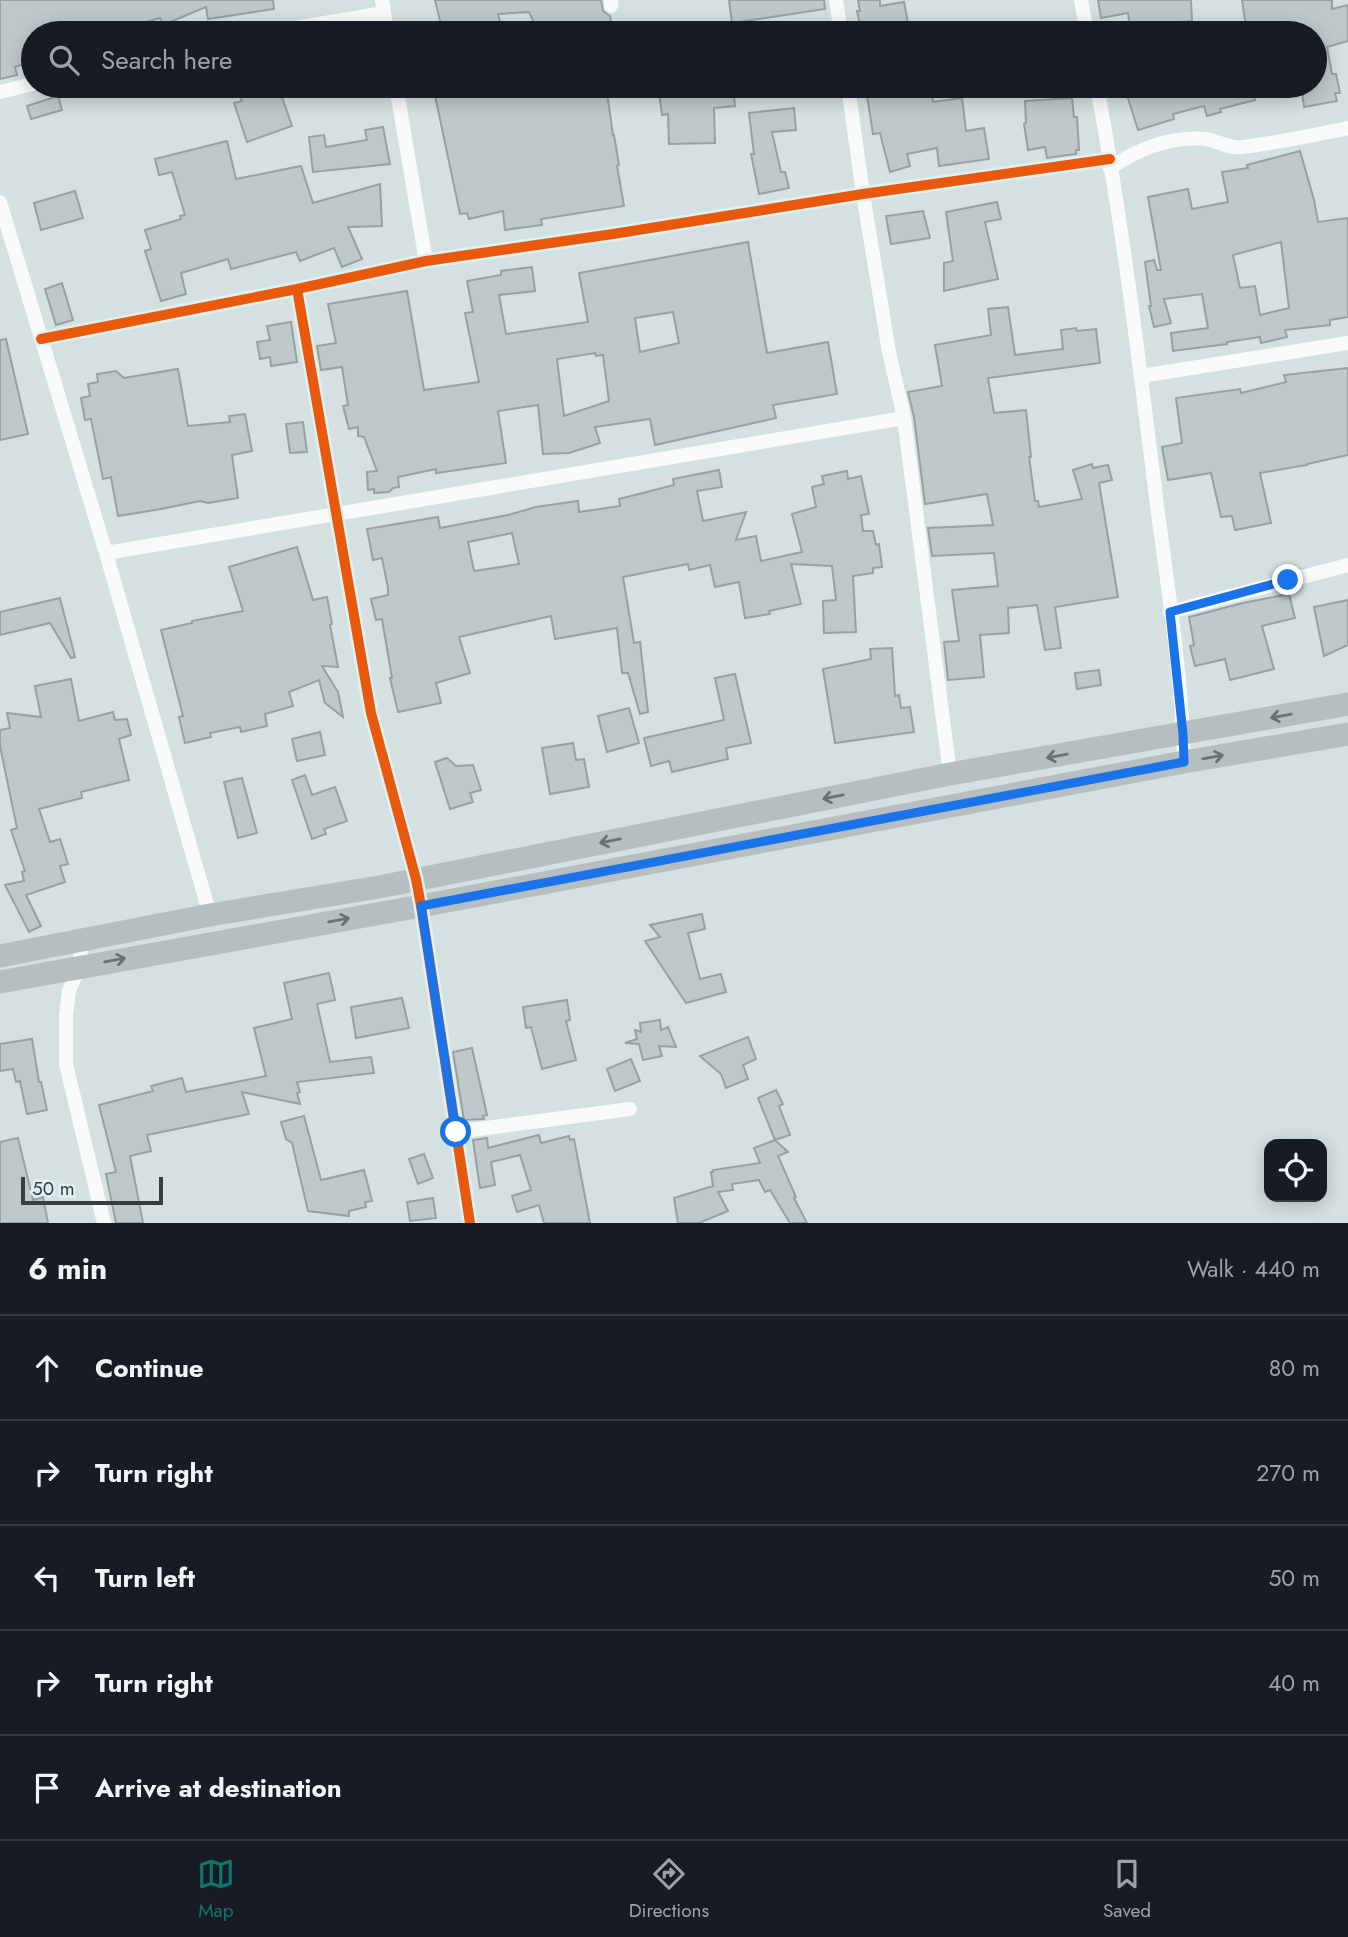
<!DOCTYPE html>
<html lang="en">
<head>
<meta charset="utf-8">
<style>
	body { margin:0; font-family:Jost,sans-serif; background:#20242c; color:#f1f3f6 }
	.controls { position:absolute; right:21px; bottom:21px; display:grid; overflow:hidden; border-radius:14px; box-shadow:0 4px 18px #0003 }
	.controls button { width:63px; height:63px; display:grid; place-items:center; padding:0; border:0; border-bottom:2px solid #363941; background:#171b24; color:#f1f3f6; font:35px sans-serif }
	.scale { position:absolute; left:21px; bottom:18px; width:142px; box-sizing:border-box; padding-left:7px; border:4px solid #363f3f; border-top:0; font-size:19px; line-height:24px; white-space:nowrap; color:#363f3f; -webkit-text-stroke:5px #dcf2f4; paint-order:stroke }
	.stop { position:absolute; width:21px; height:21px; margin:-16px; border:5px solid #1a73e8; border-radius:50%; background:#fff }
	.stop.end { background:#1a73e8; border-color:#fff; box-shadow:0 2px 7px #0008 }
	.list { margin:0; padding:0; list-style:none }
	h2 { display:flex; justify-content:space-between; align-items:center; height:91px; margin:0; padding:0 28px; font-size:30px }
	h2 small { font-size:23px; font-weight:400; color:#9ea1a6 }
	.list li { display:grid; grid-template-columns:46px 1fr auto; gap:21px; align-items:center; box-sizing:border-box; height:105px; padding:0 28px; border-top:2px solid #363941 }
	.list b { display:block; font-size:26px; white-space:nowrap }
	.list em { font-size:23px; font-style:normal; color:#9ea1a6 }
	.icon { flex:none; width:38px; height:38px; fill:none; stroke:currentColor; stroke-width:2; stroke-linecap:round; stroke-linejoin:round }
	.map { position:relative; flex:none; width:1348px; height:1223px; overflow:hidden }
	.search { position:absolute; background:#171b24; box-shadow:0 4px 18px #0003; left:21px; right:21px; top:21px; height:77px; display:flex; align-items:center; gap:18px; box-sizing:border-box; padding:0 24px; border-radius:38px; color:#9ea1a6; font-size:26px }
	.sheet { height:616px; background:#171b24 }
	nav { display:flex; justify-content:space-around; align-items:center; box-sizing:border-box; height:98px; border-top:2px solid #363941; background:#171b24; font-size:19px; color:#9ea1a6 }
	nav a { display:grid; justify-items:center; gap:4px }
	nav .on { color:#0f766e }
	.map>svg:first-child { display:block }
</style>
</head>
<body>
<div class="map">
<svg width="1348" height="1223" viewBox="0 0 1348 1223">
	<rect width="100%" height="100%" fill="#d5e0e1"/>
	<!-- building -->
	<path fill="#c0c9ca" stroke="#98a1a2" stroke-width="2" fill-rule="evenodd" d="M0 0H273L274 9 208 19 206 7 163 25 160 18 109 33H33V61L15 67 17 75 0 79Z
		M435 0H601L603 11 610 16 612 28 586 31V33H539L529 12 498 14 503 33H443Z
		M729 0H824L825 9 732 23Z
		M858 0H880V6L904 2 910 33H884L883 29 862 33 857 11H860Z
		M1098 0H1191L1192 21 1149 25 1150 31 1131 33 1128 13 1101 18Z
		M1242 0H1332V9L1348 5V41L1327 47 1332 74H1336L1340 93H1335L1337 101 1304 107 1301 86H1315V33H1247Z
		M244 86H278L292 126 247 142 234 103 242 101 238 91 245 89Z
		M433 86H546L547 93 592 86H606L613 135H614L619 165 617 166 624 206 541 219 542 225 505 230 503 211 469 219 467 213 460 214Z
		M658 86H733L735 106 714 108 715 143 669 144 668 114 662 115Z
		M1156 86H1251L1255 100 1220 109 1221 112 1207 116 1204 106 1173 114 1174 119 1138 130 1127 95Z
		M925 87V91L931 90 933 102 962 98 966 131 984 128 989 159 939 166 937 148 907 154 910 166 890 172 880 133 873 134 867 95Z
		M58 96 62 110 31 119 27 106Z
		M1072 98 1074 117H1077L1079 150H1076V154L1047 158 1045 147 1028 150 1024 124 1026 123 1025 101Z
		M794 108 796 130 772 132 781 172H785L789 188 759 194 751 154H754L749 113Z
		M383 127 390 164 313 172 309 137 324 135 326 147 367 140 365 130Z
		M227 141 236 179 301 166 313 203 380 184 382 226 348 227 362 259 342 267 334 248 300 261 296 252 231 269 228 259 181 273 186 294 161 301 145 251 151 249 145 230 181 219 180 216 185 215 172 172 159 175 155 159Z
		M1300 151 1314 200 1318 222 1348 218V317L1330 320V325L1285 330 1287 337 1261 343 1260 337 1227 342V344L1173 351 1171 333 1208 328 1202 294 1164 299 1171 323 1154 327 1149 306H1151L1145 262 1154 260 1157 270H1161L1148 197 1188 189 1192 209 1228 202 1222 172 1248 168 1247 165ZM1281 242 1289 308 1260 315 1255 286 1240 288 1233 255Z
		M75 191 83 218 41 230 34 203Z
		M997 202 1001 219 985 222 998 279 944 291V263L953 261 946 212Z
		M923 211 930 238 891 244 886 216Z
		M748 242 767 353 828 342 837 394 773 405 776 418 655 445 650 419 595 427 600 443 569 453 543 454 538 405 498 411 506 463 436 473V469L398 477 399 487 393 488 389 492 374 493V489L368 490 367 472 377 471 364 437 358 436V427L349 429 343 406 348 405 342 367 321 370 317 346 336 343 328 304 407 291 424 390 479 382 465 313 473 312 467 281 501 275V271L532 267 535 291 499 295 506 334 588 322 579 273ZM673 312 679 343 640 352 635 318ZM595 353 596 356 603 355 609 401 564 416 557 359Z
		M62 283 73 320 56 325 45 289Z
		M1008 307 1015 355 1063 349 1061 330 1076 328 1077 331 1096 329 1100 363 988 378 994 413 1026 410 1031 457H1029L1035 501H1038L1039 507 1082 499 1073 470 1092 464 1093 468 1108 465 1112 480 1099 483 1118 597 1055 607 1061 648 1045 650 1037 605 1008 608 1009 633 980 635 984 677 948 680 944 642 959 641 952 590 998 586 994 553 932 556 928 528 993 525 987 494 925 504 914 417 908 392 942 386 935 345 991 335 988 309Z
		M291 322 297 362 271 366 270 357 260 359 257 342 270 340 267 326Z
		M6 339 28 434 0 440V340Z
		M1348 368V455L1307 464V465L1260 473 1271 523 1235 530 1232 516 1221 517 1211 473 1168 480 1162 447 1182 443 1176 398 1240 389 1241 393 1286 382 1284 375Z
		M178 369 188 426 230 422 229 416 245 414 252 451 232 455 238 498 208 503 200 501 161 509 118 516 111 477 103 479 91 419 85 420 81 398 90 396 88 384 98 382 97 374 116 371 124 378Z
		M303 422 307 452 290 453 286 424Z
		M719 470 722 487 697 491 703 521 746 512 736 540 756 536 761 561 802 552 792 514 816 507 812 487 824 484 822 476 847 471 848 479 861 476 869 514 861 515 863 531H873L876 545 879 544 882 567 873 568V573L853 576 856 632 824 633 823 601 836 600 832 566 791 564 801 604 769 611 770 614 745 618 739 582 715 587 710 565 689 570 688 564 623 577 634 643 640 642 648 712 640 714 628 673H622L617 628 555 639 551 616 459 637 470 673 436 683 441 703 398 712 390 678H392L382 619 376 620 371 599 388 595V588L382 558 373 560 367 529 438 517 440 528 508 515 536 507 578 501 579 512 620 506 619 499 674 485 673 479ZM512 533 519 564 474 571 468 542Z
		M297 547 313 600 327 597 332 624 330 625 338 667 322 666 338 692 343 717 325 703 319 680 289 692 293 706 265 714 267 726 241 732 240 727 210 733 211 737 185 743 179 717 183 716 161 630 192 623V621L243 611 229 567Z
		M1289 594 1295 618 1262 626 1274 669 1230 680 1225 659 1195 666 1190 646 1194 645 1189 617 1243 603Z
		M60 598 75 657 71 658 50 623 0 635V612Z
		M1348 600V645L1324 656 1314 607Z
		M892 648 895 696 899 695 901 708 910 707 914 732 835 743 823 669 871 659 870 649Z
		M1099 670 1101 685 1077 689 1075 673Z
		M735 674 751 743 726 748 728 759 672 772 669 761 651 766 644 738 724 720 715 678Z
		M71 679 79 721 113 712 115 720 127 719 131 735 119 739 129 780 81 792 82 798 39 809 50 842 60 839 68 864 60 866 65 882 26 895 41 926 29 932 5 885 24 881 22 872 25 871 11 830 17 828 0 746V730L10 728 7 713 41 717 35 686Z
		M629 708 639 743 607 752 598 716Z
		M320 732 325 755 297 761 292 739Z
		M573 743 576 760 584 759 589 787 550 794 542 748Z
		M447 758 456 766 473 765 481 790 470 793 473 802 450 809 435 762Z
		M305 775 312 795 335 787 347 821 324 829 326 834 312 839 292 780Z
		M242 778 257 833 238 838 224 782Z
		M702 914 705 929 688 933 700 979 721 974 726 992 686 1003 645 941 660 937 650 925Z
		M329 973 335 1000 317 1004 330 1062 371 1057 374 1073 297 1082 300 1092 297 1093 300 1104 242 1092 249 1114 147 1135 151 1151 130 1156 143 1223H116L106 1174 116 1172 99 1105 153 1091 151 1086 182 1078 186 1092 266 1076 254 1028 292 1019 284 983Z
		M402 998 409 1028 356 1038 351 1007Z
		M567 1000 570 1020 566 1021 576 1060 542 1069 531 1027 526 1028 523 1007Z
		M660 1020 661 1030 668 1027 676 1047 659 1046 662 1056 643 1060 639 1044 625 1043 637 1039 635 1030 641 1032 640 1023Z
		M748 1037 756 1059 743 1065 748 1079 726 1088 721 1074 700 1056Z
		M32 1039 39 1082H41L47 1110 27 1114 20 1081 16 1082 13 1069 0 1071V1044Z
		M472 1048 487 1115 483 1116 484 1119 464 1120 453 1052Z
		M631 1059 640 1081 615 1091 607 1069Z
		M776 1090 783 1104 779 1106 790 1135 775 1140 758 1098Z
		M304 1116 321 1180 364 1170 372 1201 365 1202 366 1207 349 1211V1216L308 1211 292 1143 286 1139 281 1122Z
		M539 1135 541 1143 569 1136 570 1140 574 1139 590 1223H544L539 1205 517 1212 512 1196 531 1190 520 1155 491 1162 495 1185 480 1188 473 1140 487 1138 488 1148Z
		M18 1138 33 1200 43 1197 48 1223H0V1142Z
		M775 1140 788 1152 778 1156 796 1197 794 1198 807 1223H790L770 1190 765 1192 759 1180 732 1184 733 1190 718 1192 728 1211 699 1223H678L674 1198 713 1186 711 1172H713V1170L760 1163 754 1148Z
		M424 1154 433 1178 418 1184 409 1159Z
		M433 1198 436 1218 410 1221 407 1202Z"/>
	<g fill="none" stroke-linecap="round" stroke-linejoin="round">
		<!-- minor -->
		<path stroke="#f9fafa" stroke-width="14" d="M382 0 387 33
			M611 0V6
			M836 0 841 33
			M1081 0 1087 33
			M265 33 384 13
			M396 86 426 261
			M848 86 863 194 889 352 904 418 950 774
			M1097 86C1122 222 1139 360 1156 497 1167 584 1182 673 1184 762
			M0 92 33 84
			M1110 168C1138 149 1171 136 1206 139 1218 141 1230 149 1242 147 1278 143 1313 135 1348 128
			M0 202 106 553 210 915
			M297 289 371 713 416 879 421 906 470 1223
			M41 339 297 289 426 261 613 234 863 194 1110 159
			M1141 376 1348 343
			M106 553 904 418
			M1170 612 1348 565
			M82 940 79 967 69 991 66 1016V1064L104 1223
			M456 1132 630 1109"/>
		<!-- primary -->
		<path stroke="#b6bebf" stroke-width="23" d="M0 956 210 915 379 887 950 774 1348 704
			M0 982 421 906 1184 762 1348 734"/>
		<defs>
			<path id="cycleway" d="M297 289 371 713 416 879 421 906 470 1223
				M41 339 297 289 426 261 613 234 863 194 1110 159"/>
		</defs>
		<!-- cycleway casing -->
		<use href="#cycleway" stroke="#dcf2f4" stroke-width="15"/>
		<!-- cycleway -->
		<use href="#cycleway" stroke="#e8590c" stroke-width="10"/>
	</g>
	<!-- one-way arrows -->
	<defs><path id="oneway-shaft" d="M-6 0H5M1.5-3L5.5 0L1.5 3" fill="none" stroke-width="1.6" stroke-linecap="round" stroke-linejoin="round" transform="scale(1.75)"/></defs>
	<g stroke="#697272">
		<use href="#oneway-shaft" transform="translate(1281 716) rotate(170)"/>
		<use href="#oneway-shaft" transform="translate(1057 756) rotate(170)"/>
		<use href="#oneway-shaft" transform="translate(1213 757) rotate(-10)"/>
		<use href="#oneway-shaft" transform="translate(833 797) rotate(169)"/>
		<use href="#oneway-shaft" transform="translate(610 841) rotate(169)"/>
		<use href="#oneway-shaft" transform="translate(339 920) rotate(-10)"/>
		<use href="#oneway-shaft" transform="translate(115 960) rotate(-10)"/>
	</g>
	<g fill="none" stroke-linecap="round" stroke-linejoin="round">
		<!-- route -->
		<path stroke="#1a73e8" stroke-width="9" d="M456 1132 421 906 1184 762 1183 734 1170 612 1288 580"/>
	</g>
</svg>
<div class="controls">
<button><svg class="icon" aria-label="locate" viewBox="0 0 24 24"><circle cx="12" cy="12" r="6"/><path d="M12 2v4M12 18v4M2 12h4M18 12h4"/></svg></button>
</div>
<div class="scale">50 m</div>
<div class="stop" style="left:456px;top:1132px"></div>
<div class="stop end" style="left:1288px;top:580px"></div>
<div class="search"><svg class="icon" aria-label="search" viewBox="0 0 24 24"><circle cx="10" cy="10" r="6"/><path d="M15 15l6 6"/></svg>Search here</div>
</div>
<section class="sheet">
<h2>6 min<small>Walk · 440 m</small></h2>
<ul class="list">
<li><svg class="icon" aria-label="ahead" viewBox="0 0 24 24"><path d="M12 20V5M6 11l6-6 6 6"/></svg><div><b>Continue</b></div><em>80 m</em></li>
<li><svg class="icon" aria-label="right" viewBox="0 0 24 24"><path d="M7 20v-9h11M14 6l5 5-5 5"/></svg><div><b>Turn right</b></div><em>270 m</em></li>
<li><svg class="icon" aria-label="left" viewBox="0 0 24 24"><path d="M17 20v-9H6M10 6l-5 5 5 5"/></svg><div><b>Turn left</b></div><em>50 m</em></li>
<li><svg class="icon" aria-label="right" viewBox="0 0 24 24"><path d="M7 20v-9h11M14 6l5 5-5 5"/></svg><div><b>Turn right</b></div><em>40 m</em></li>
<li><svg class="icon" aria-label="arrive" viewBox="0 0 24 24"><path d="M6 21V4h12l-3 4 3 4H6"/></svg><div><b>Arrive at destination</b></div></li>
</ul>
</section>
<nav>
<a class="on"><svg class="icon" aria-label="map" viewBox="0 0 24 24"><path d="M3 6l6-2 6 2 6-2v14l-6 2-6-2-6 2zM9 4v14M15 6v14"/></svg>Map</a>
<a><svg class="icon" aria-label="directions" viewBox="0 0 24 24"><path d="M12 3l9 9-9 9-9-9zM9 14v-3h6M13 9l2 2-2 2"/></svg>Directions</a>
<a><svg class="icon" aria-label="saved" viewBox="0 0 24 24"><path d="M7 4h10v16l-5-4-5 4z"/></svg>Saved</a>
</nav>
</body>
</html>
